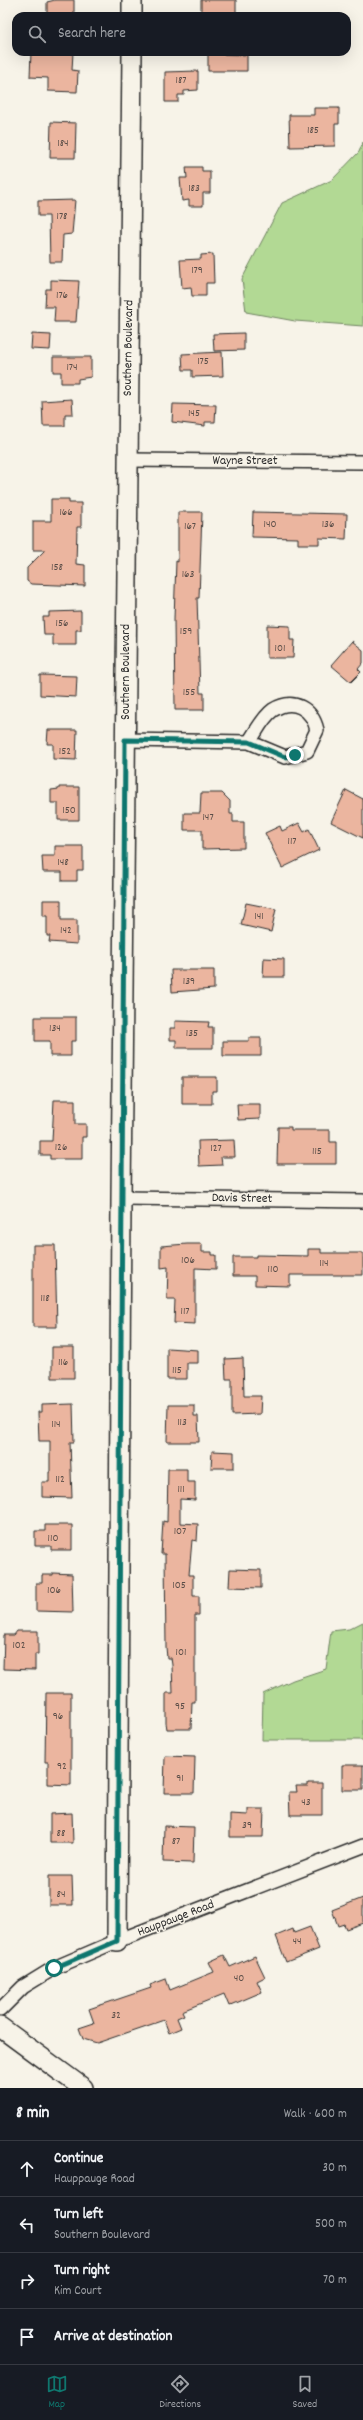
<!DOCTYPE html>
<html lang="en">
<head>
<meta charset="utf-8">
<style>
	body { margin:0; font-family:Dekko,sans-serif; background:#20242c; color:#f1f3f6 }
	.stop { position:absolute; width:12px; height:12px; margin:-9px; border:3px solid #0f766e; border-radius:50%; background:#fff }
	.stop.end { background:#0f766e; border-color:#fff; box-shadow:0 1px 4px #0008 }
	.list { margin:0; padding:0; list-style:none }
	h2 { display:flex; justify-content:space-between; align-items:center; height:52px; margin:0; padding:0 16px; font-size:17px }
	h2 small { font-size:13px; font-weight:400; color:#9ea1a6 }
	.list li { display:grid; grid-template-columns:26px 1fr auto; gap:12px; align-items:center; box-sizing:border-box; height:56px; padding:0 16px; border-top:1px solid #363941 }
	.list b { display:block; font-size:15px; white-space:nowrap }
	.list p { margin:0; font-size:13px; white-space:nowrap; color:#9ea1a6 }
	.list em { font-size:13px; font-style:normal; color:#9ea1a6 }
	.icon { flex:none; width:22px; height:22px; fill:none; stroke:currentColor; stroke-width:2; stroke-linecap:round; stroke-linejoin:round }
	.map { position:relative; flex:none; width:363px; height:2088px; overflow:hidden }
	.search { position:absolute; background:#171b24; box-shadow:0 4px 16px #0002; left:12px; right:12px; top:12px; height:44px; display:flex; align-items:center; gap:10px; box-sizing:border-box; padding:0 14px; border-radius:12px; color:#9ea1a6; font-size:15px }
	.sheet { height:276px; background:#171b24 }
	nav { display:flex; justify-content:space-around; align-items:center; box-sizing:border-box; height:56px; border-top:1px solid #363941; background:#171b24; font-size:11px; color:#9ea1a6 }
	nav a { display:grid; justify-items:center; gap:2px }
	nav .on { color:#0f766e }
	.map>svg:first-child { display:block }
</style>
</head>
<body>
<div class="map">
<svg width="363" height="2088" viewBox="0 0 363 2088">
	<rect width="100%" height="100%" fill="#f7f3e8"/>
	<filter id="ink" filterUnits="userSpaceOnUse"><feTurbulence type="fractalNoise" baseFrequency=".025" numOctaves="2"/><feDisplacementMap in="SourceGraphic" scale="8" xChannelSelector="R" yChannelSelector="G"/><feConvolveMatrix kernelMatrix="1 2 1 2 8 2 1 2 1" color-interpolation-filters="sRGB"/></filter>
	<g filter="url(#ink)">
		<!-- green -->
		<path fill="#b2d994" stroke="#6e8260" d="M363 142V326L295 321 246 312 242 279 282 203 332 180 359 152Z
			M363 1622V1740H262L263 1694 293 1680 326 1669 331 1631 349 1629Z"/>
		<!-- building -->
		<path fill="#ebb59f" stroke="#2b2b2b" d="M55 0H74V16H47V2Z
			M201 0H236V16H201Z
			M31 52H73L72 70 78 71 77 92 48 91V78L30 77Z
			M208 54 247 55V71H208Z
			M198 71V90L184 91V95H178V102H165V72Z
			M314 108H339V124H335V146L290 147 289 115H314Z
			M51 122 76 123 75 158H50Z
			M186 167H202V171H210V193H203V206H189V200L182 201 180 178H187Z
			M75 200 72 234 63 235 62 262H50L49 216H38V201Z
			M213 254 214 283H206V296H192L191 287 182 288 180 260 201 259V255Z
			M51 280 79 281 76 322H54L55 307H45L46 289H51Z
			M244 333V350L214 351 213 334Z
			M32 334 51 335 50 350 31 349Z
			M222 352 223 376 192 377V370H183L182 354Z
			M53 357H91V377L78 379V383H61V372H53Z
			M72 399 73 414H65V426H43L42 401Z
			M173 404 216 405 215 422H205V426L172 422Z
			M51 499H69V503H81V527H77L76 564 85 565V586L31 584 27 581V568L45 550H33V521H51Z
			M178 512H202L199 598H197L200 693H204V710H175L174 619 176 561 178 562Z
			M253 512 347 514 346 539 319 538V544H298V538L252 537Z
			M81 611V630H76V645H53V635H44L43 617H49V612Z
			M267 625 290 626V640H294L293 658H267Z
			M352 641 363 650V663L358 669 361 672 351 682 331 665Z
			M40 675 77 676 76 697 40 695Z
			M48 730H77L76 760 53 759V744H47Z
			M59 787H79V820H58V803H51V790L59 789Z
			M346 790 363 799V838L331 822Z
			M201 793H222L230 801V814H233V822H244V848L202 849V830H184V813H200Z
			M299 823 304 832 309 829 319 850 282 868 265 833 280 826 282 831Z
			M55 846H83V870H77V881H62V872H43L42 856H55Z
			M43 900H61V920H77V944L49 942 50 936H47V916H43Z
			M246 903 276 909 271 932 241 925Z
			M264 958 284 959V977H263Z
			M171 970H214V989L172 992Z
			M35 1017H76V1041H71V1056H50V1041H35Z
			M175 1021 209 1022 208 1027H213V1048H176V1040H170V1028H175Z
			M249 1038H261V1056H223V1041H249Z
			M182 1077H217V1091H212V1104H182Z
			M54 1100H75V1124H86V1137H82V1159H50V1155H40V1141H52Z
			M237 1104H260V1119L238 1120Z
			M278 1127H291V1130H330V1142H336V1164H277Z
			M234 1140 235 1157H221L222 1165 199 1166 198 1141Z
			M187 1244H202V1252H212V1255H216V1269L195 1268V1324L174 1323 175 1300H167L168 1267 161 1268V1246Z
			M33 1245H55L57 1327H33Z
			M308 1249H321V1253H363V1275H290V1286L255 1285V1276H233V1257H256V1255L308 1256Z
			M52 1347H74V1378H52Z
			M167 1348 198 1350V1363H187V1379H167Z
			M243 1358 244 1396H261L260 1414 232 1415V1379H226L225 1359Z
			M73 1404 74 1442H70L72 1498 42 1497V1482H49V1472H50V1441H39L38 1412H42V1405Z
			M168 1405H194V1416H198L199 1442H167Z
			M212 1451 234 1452V1468H211Z
			M168 1469H187V1482H195V1500L180 1499V1523L198 1524 197 1541 192 1540 189 1575H193V1596H199V1615H195V1702H192L191 1729H167L166 1723V1693H173L172 1665 171 1658H167L166 1647 165 1554H161L163 1521 167 1522Z
			M45 1525H72V1550H51V1546H35V1531H45Z
			M230 1569 261 1570V1588L229 1587Z
			M53 1573 72 1574 73 1612 36 1611V1583H42V1575H53Z
			M17 1631H38V1654H35V1670L3 1669 4 1635H14Z
			M46 1693H71V1785L48 1784V1762H45Z
			M165 1756 195 1757 194 1793H164Z
			M342 1765H363V1790H342Z
			M308 1783H322V1815H290L289 1792H297L296 1786H308Z
			M248 1809H264L263 1837H230V1814L248 1815Z
			M72 1813 73 1843H50V1814Z
			M164 1826 194 1827 193 1863 163 1862Z
			M49 1876H72L73 1905H49Z
			M363 1898V1923L346 1929 344 1924 338 1926 332 1910Z
			M310 1927 319 1949 286 1962 276 1936 293 1929 294 1933Z
			M224 1955 230 1967 255 1956 265 1977 257 1981 262 1992 229 2006 224 1994 182 2011 184 2015 177 2018 181 2028 169 2033 164 2020 97 2043 83 2039 79 2028 94 2023 89 2009 151 1988 150 1985 166 1979 170 1990 214 1972 209 1962Z"/>
		<g fill="none" stroke-linecap="round" stroke-linejoin="round">
			<defs>
				<path id="street" d="M128 460 363 462
					M125 740 249 742C256 732 263 717 273 710 294 697 312 709 317 730L307 751 285 757 249 742
					M121 1198 363 1201
					M0 2010 23 1987 54 1968 117 1941 363 1846"/>
				<path id="secondary" d="M132 16V0
					M117 1941 121 1198 132 52
					M0 2027 83 2088"/>
			</defs>
			<!-- street casing -->
			<use href="#street" stroke="#2b2b2b" stroke-width="16"/>
			<!-- secondary casing -->
			<use href="#secondary" stroke="#2b2b2b" stroke-width="22"/>
			<!-- street -->
			<use href="#street" stroke="#f7f3e8" stroke-width="13"/>
			<!-- secondary -->
			<use href="#secondary" stroke="#f7f3e8" stroke-width="19"/>
		</g>
	</g>
	<g fill="none" stroke-linecap="round" stroke-linejoin="round" filter="url(#ink)">
		<!-- route -->
		<path stroke="#0f766e" stroke-width="5" d="M54 1968 117 1941 125 740 249 742 285 757 295 755"/>
	</g>
	<g text-anchor="middle" dominant-baseline="central" stroke-width="3" stroke-linejoin="round" paint-order="stroke">
		<!-- number labels -->
		<g font-size="11" fill="#5b4e48">
			<text x="181" y="81">187</text>
			<text x="313" y="131">185</text>
			<text x="63" y="144">184</text>
			<text x="194" y="189">183</text>
			<text x="62" y="217">178</text>
			<text x="197" y="271">179</text>
			<text x="62" y="296">176</text>
			<text x="203" y="362">175</text>
			<text x="72" y="368">174</text>
			<text x="194" y="414">145</text>
			<text x="66" y="513">166</text>
			<text x="270" y="525">140</text>
			<text x="328" y="525">136</text>
			<text x="190" y="527">167</text>
			<text x="57" y="568">158</text>
			<text x="188" y="575">163</text>
			<text x="62" y="624">156</text>
			<text x="186" y="632">159</text>
			<text x="280" y="649">101</text>
			<text x="189" y="693">155</text>
			<text x="65" y="752">152</text>
			<text x="69" y="811">150</text>
			<text x="208" y="818">147</text>
			<text x="292" y="842">117</text>
			<text x="63" y="863">148</text>
			<text x="259" y="917">141</text>
			<text x="66" y="931">142</text>
			<text x="189" y="982">139</text>
			<text x="55" y="1029">134</text>
			<text x="192" y="1034">135</text>
			<text x="61" y="1148">126</text>
			<text x="216" y="1149">127</text>
			<text x="317" y="1152">115</text>
			<text x="188" y="1261">106</text>
			<text x="324" y="1264">114</text>
			<text x="273" y="1270">110</text>
			<text x="45" y="1299">118</text>
			<text x="185" y="1312">117</text>
			<text x="63" y="1363">116</text>
			<text x="177" y="1371">115</text>
			<text x="182" y="1423">113</text>
			<text x="56" y="1425">114</text>
			<text x="60" y="1480">112</text>
			<text x="181" y="1490">111</text>
			<text x="180" y="1532">107</text>
			<text x="53" y="1539">110</text>
			<text x="179" y="1586">105</text>
			<text x="54" y="1591">106</text>
			<text x="19" y="1646">102</text>
			<text x="181" y="1653">101</text>
			<text x="180" y="1707">95</text>
			<text x="58" y="1717">96</text>
			<text x="62" y="1767">92</text>
			<text x="180" y="1779">91</text>
			<text x="306" y="1803">43</text>
			<text x="247" y="1826">39</text>
			<text x="61" y="1834">88</text>
			<text x="176" y="1842">87</text>
			<text x="61" y="1895">84</text>
			<text x="297" y="1942">44</text>
			<text x="239" y="1979">40</text>
			<text x="116" y="2016">32</text>
		</g>
		<!-- street labels -->
		<g font-size="13" fill="#2b2b2b" stroke="#f7f3e8">
			<text transform="translate(129 348) rotate(-89)">Southern Boulevard</text>
			<text x="245" y="461">Wayne Street</text>
			<text transform="translate(126 672) rotate(-90)">Southern Boulevard</text>
			<text transform="translate(242 1199) rotate(1)">Davis Street</text>
			<text transform="translate(176 1919) rotate(-21)">Hauppauge Road</text>
		</g>
	</g>
</svg>
<div class="stop" style="left:54px;top:1968px"></div>
<div class="stop end" style="left:295px;top:755px"></div>
<div class="search"><svg class="icon" aria-label="search" viewBox="0 0 24 24"><circle cx="10" cy="10" r="6"/><path d="M15 15l6 6"/></svg>Search here</div>
</div>
<section class="sheet">
<h2>8 min<small>Walk · 600 m</small></h2>
<ul class="list">
<li><svg class="icon" aria-label="ahead" viewBox="0 0 24 24"><path d="M12 20V5M6 11l6-6 6 6"/></svg><div><b>Continue</b><p>Hauppauge Road</p></div><em>30 m</em></li>
<li><svg class="icon" aria-label="left" viewBox="0 0 24 24"><path d="M17 20v-9H6M10 6l-5 5 5 5"/></svg><div><b>Turn left</b><p>Southern Boulevard</p></div><em>500 m</em></li>
<li><svg class="icon" aria-label="right" viewBox="0 0 24 24"><path d="M7 20v-9h11M14 6l5 5-5 5"/></svg><div><b>Turn right</b><p>Kim Court</p></div><em>70 m</em></li>
<li><svg class="icon" aria-label="arrive" viewBox="0 0 24 24"><path d="M6 21V4h12l-3 4 3 4H6"/></svg><div><b>Arrive at destination</b></div></li>
</ul>
</section>
<nav>
<a class="on"><svg class="icon" aria-label="map" viewBox="0 0 24 24"><path d="M3 6l6-2 6 2 6-2v14l-6 2-6-2-6 2zM9 4v14M15 6v14"/></svg>Map</a>
<a><svg class="icon" aria-label="directions" viewBox="0 0 24 24"><path d="M12 3l9 9-9 9-9-9zM9 14v-3h6M13 9l2 2-2 2"/></svg>Directions</a>
<a><svg class="icon" aria-label="saved" viewBox="0 0 24 24"><path d="M7 4h10v16l-5-4-5 4z"/></svg>Saved</a>
</nav>
</body>
</html>
